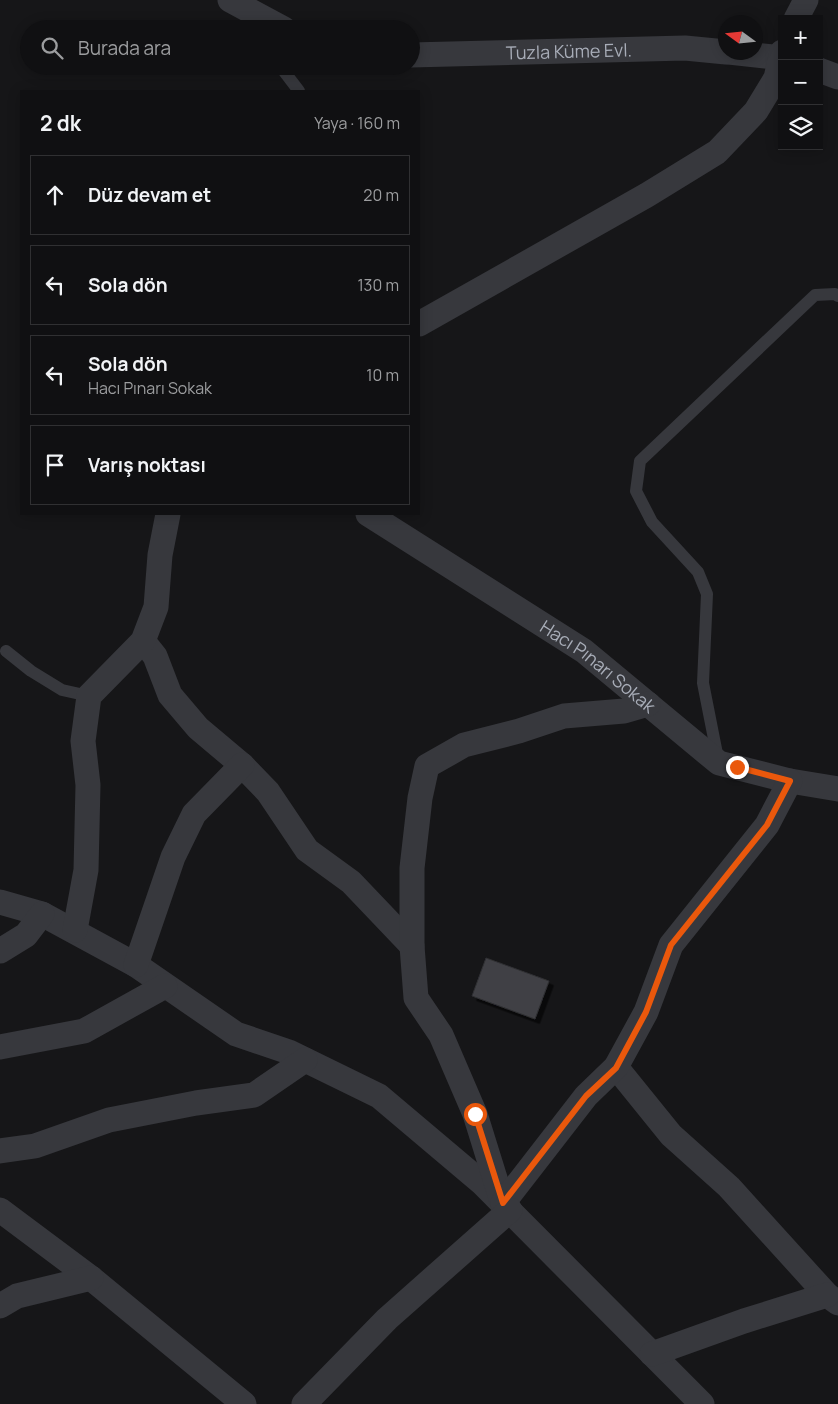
<!DOCTYPE html>
<html lang="tr">
<head>
<meta charset="utf-8">
<style>
	body { margin:0; font-family:Manrope,sans-serif; background:#1e1e20; color:#f1f3f6 }
	.controls { position:absolute; right:15px; top:15px; display:grid; overflow:hidden; border-radius:0px; box-shadow:0 2px 12px #0003 }
	.controls button { width:45px; height:45px; display:grid; place-items:center; padding:0; border:0; border-bottom:1px solid #303032; background:#101012; color:#f1f3f6; font:25px sans-serif }
	.compass { position:absolute; left:718px; top:15px; width:45px; height:45px; border-radius:50%; background:#101012; box-shadow:0 2px 12px #0003; rotate:285deg }
	.stop { position:absolute; width:15px; height:15px; margin:-11px; border:4px solid #ea580c; border-radius:50%; background:#fff }
	.stop.end { background:#ea580c; border-color:#fff; box-shadow:0 1px 5px #0008 }
	.list { margin:0; padding:0; list-style:none }
	h2 { display:flex; justify-content:space-between; align-items:center; height:65px; margin:0; padding:0 20px; font-size:21px }
	h2 small { font-size:16px; font-weight:400; color:#9c9d9f }
	.list li { display:grid; grid-template-columns:32px 1fr auto; gap:15px; align-items:center; box-sizing:border-box; height:80px; margin:0 10px 10px; padding:0 10px; border:1px solid #303032; border-radius:0px }
	.list b { display:block; font-size:19px; white-space:nowrap }
	.list p { margin:0; font-size:16px; white-space:nowrap; color:#9c9d9f }
	.list em { font-size:16px; font-style:normal; color:#9c9d9f }
	.icon { flex:none; width:28px; height:28px; fill:none; stroke:currentColor; stroke-width:2; stroke-linecap:round; stroke-linejoin:round }
	.map { position:relative; flex:none; width:838px; height:1404px; overflow:hidden }
	.search { position:absolute; background:#101012; box-shadow:0 2px 12px #0003; left:20px; top:20px; width:400px; height:55px; display:flex; align-items:center; gap:12px; box-sizing:border-box; padding:0 18px; border-radius:28px; color:#9c9d9f; font-size:19px }
	.panel { position:absolute; background:#101012; box-shadow:0 2px 12px #0003; left:20px; top:90px; width:400px; height:425px; border-radius:0px }
	.map>svg:first-child { display:block }
</style>
</head>
<body>
<div class="map">
<svg width="838" height="1404" viewBox="0 0 838 1404">
	<defs>
		<filter id="shadow"><feDropShadow dx="4.5" dy="4.5" stdDeviation="0" flood-color="#0009"/></filter>
	</defs>
	<rect width="100%" height="100%" fill="#161618"/>
	<!-- building -->
	<path fill="#404145" stroke="#303034" filter="url(#shadow)" d="M486 958 549 981 535 1019 472 996Z"/>
	<g fill="none" stroke-linecap="round" stroke-linejoin="round">
		<!-- lane -->
		<path stroke="#37383d" stroke-width="12" d="M280 66 299 91
			M6 651 31 671 62 690 89 696
			M718 759 703 683 707 594 698 572 652 522 636 491 640 461 815 295 835 294 838 296"/>
		<!-- street -->
		<g stroke="#37383d" stroke-width="25">
			<path d="M230 0 284 29"/>
			<path d="M796 19 806 0"/>
			<path d="M729 52 782 58"/>
			<path id="s1" d="M411 55 685 48 726 52"/>
			<path d="M819 70 838 77"/>
			<path d="M419 324 647 195 717 152 756 111 776 78 782 52"/>
			<path id="s2" d="M368 514 584 651 719 763 790 781 838 789"/>
			<path d="M143 641 155 656 170 695 198 728 242 765 268 792 307 850 351 882 412 946"/>
			<path d="M0 902 42 914 136 965 236 1034 289 1052 379 1096 482 1183 702 1404"/>
			<path d="M75 930 86 870 88 785 83 741 89 696 143 641 156 607 160 555 168 514"/>
			<path d="M0 951 26 935 42 914"/>
			<path d="M136 965 173 857 194 814 242 765"/>
			<path d="M0 1047 84 1031 165 986"/>
			<path d="M616 1067 671 1135 729 1187 827 1295 838 1303"/>
			<path d="M0 1151 35 1146 109 1120 196 1103 254 1095 305 1060"/>
			<path d="M502 1201 475 1114 441 1035 416 998 412 946V868L420 798 427 766 464 745 519 731 564 716 624 711 648 704"/>
			<path d="M503 1203 586 1096 616 1067 646 1012 671 945 767 825 790 781"/>
			<path d="M0 1210 91 1278 244 1404"/>
			<path d="M0 1306 17 1296 91 1278"/>
			<path d="M652 1354 744 1321 827 1295"/>
			<path d="M304 1404 387 1319 510 1210"/>
		</g>
	</g>
	<g fill="none" stroke-linecap="round" stroke-linejoin="round">
		<!-- route -->
		<path stroke="#ea580c" stroke-width="6" d="M475 1114 503 1203 586 1096 616 1068 646 1012 671 945 767 825 790 781 737 767"/>
	</g>
	<g text-anchor="middle" dominant-baseline="central" stroke-width="4" stroke-linejoin="round" paint-order="stroke">
		<!-- street labels -->
		<g font-size="18" fill="#a8adb8" stroke="#111113">
			<text stroke="none"><textPath href="#s1" startOffset="158">Tuzla Küme Evl.</textPath></text>
			<text stroke="none"><textPath href="#s2" startOffset="276">Hacı Pınarı Sokak</textPath></text>
		</g>
	</g>
</svg>
<div class="controls">
<button>+</button>
<button>−</button>
<button><svg class="icon" aria-label="layers" viewBox="0 0 24 24"><path d="M12 4l9 5-9 5-9-5zM3 14l9 5 9-5"/></svg></button>
</div>
<svg class="compass" viewBox="-18 -18 36 36"><path d="M0-13l5 13h-10z" fill="#e53935"/><path d="M0 13l5-13h-10z" fill="#9c9d9f"/></svg>
<div class="stop" style="left:475px;top:1114px"></div>
<div class="stop end" style="left:737px;top:767px"></div>
<div class="search"><svg class="icon" aria-label="search" viewBox="0 0 24 24"><circle cx="10" cy="10" r="6"/><path d="M15 15l6 6"/></svg>Burada ara</div>
<section class="panel">
<h2>2 dk<small>Yaya · 160 m</small></h2>
<ul class="list">
<li><svg class="icon" aria-label="ahead" viewBox="0 0 24 24"><path d="M12 20V5M6 11l6-6 6 6"/></svg><div><b>Düz devam et</b></div><em>20 m</em></li>
<li><svg class="icon" aria-label="left" viewBox="0 0 24 24"><path d="M17 20v-9H6M10 6l-5 5 5 5"/></svg><div><b>Sola dön</b></div><em>130 m</em></li>
<li><svg class="icon" aria-label="left" viewBox="0 0 24 24"><path d="M17 20v-9H6M10 6l-5 5 5 5"/></svg><div><b>Sola dön</b><p>Hacı Pınarı Sokak</p></div><em>10 m</em></li>
<li><svg class="icon" aria-label="arrive" viewBox="0 0 24 24"><path d="M6 21V4h12l-3 4 3 4H6"/></svg><div><b>Varış noktası</b></div></li>
</ul>
</section>
</div>
</body>
</html>
